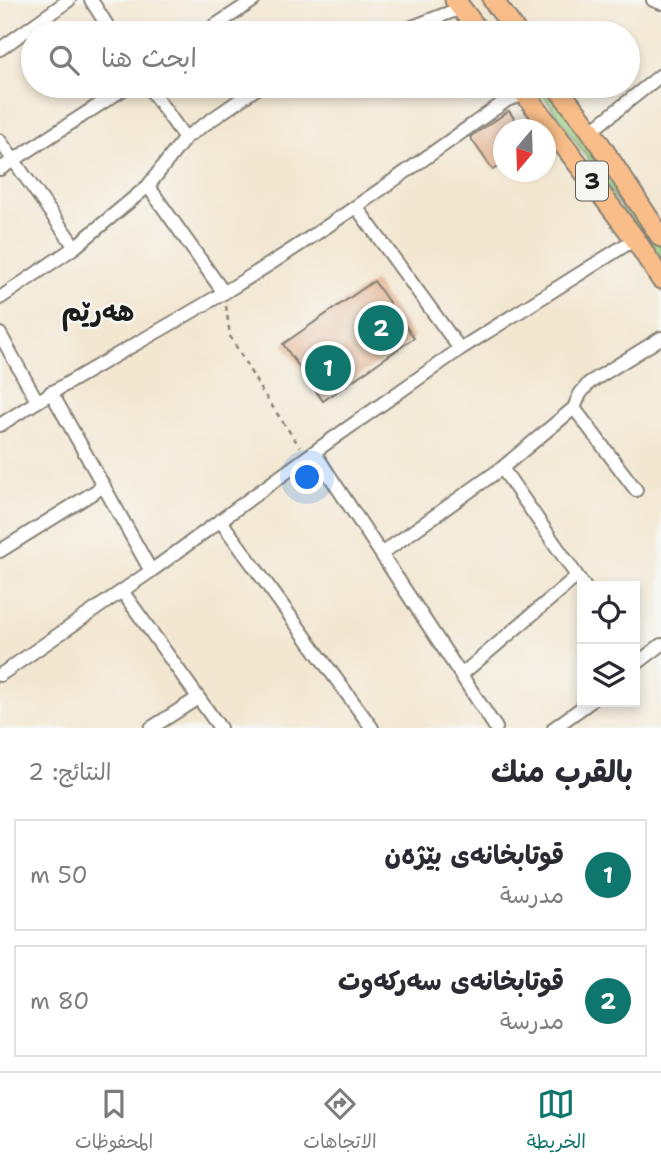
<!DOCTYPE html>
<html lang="ar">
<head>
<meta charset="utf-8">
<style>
	body { margin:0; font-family:"Shantell Sans","Playpen Sans Arabic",sans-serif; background:#f2f2f3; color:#2b2b33; direction:rtl }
	.controls { position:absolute; right:21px; bottom:21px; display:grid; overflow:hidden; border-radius:0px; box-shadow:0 4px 10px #0003 }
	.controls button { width:63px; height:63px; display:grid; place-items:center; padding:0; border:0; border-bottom:2px solid #e1e1e2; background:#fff; color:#2b2b33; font:35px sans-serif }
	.compass { position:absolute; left:493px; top:119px; width:63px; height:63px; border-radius:50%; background:#fff; box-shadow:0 4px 10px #0003; rotate:199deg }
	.you { position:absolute; left:308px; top:478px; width:24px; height:24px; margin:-18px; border:5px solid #fff; border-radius:50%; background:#1a73e8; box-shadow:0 0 0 10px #1a73e833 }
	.badge { display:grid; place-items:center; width:46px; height:46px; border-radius:50%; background:#0f766e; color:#fff; font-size:23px; font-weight:700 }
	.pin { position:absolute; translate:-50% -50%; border:4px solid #fff; box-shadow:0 2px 7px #0006 }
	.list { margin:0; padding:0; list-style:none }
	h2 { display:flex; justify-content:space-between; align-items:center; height:91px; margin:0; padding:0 28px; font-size:30px }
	h2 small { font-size:23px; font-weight:400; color:#7c7c81 }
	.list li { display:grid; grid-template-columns:46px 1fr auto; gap:21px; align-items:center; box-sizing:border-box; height:112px; margin:0 14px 14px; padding:0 14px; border:2px solid #e1e1e2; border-radius:0px }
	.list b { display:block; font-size:26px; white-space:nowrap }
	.list p { margin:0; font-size:23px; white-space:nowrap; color:#7c7c81 }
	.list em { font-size:23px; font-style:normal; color:#7c7c81 }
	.icon { flex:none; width:38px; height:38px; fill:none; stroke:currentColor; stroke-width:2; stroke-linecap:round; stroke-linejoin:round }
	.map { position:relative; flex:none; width:661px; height:728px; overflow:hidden; direction:ltr }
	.search { position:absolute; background:#fff; box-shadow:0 4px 10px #0003; left:21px; right:21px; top:21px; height:77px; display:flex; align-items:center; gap:18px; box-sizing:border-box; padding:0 24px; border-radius:38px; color:#7c7c81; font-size:26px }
	.sheet { height:343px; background:#fff }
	nav { display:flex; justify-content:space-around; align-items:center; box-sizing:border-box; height:98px; border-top:2px solid #e1e1e2; background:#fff; font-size:19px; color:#7c7c81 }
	nav a { display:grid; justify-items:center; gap:4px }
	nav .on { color:#0f766e }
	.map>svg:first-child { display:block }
</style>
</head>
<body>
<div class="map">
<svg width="661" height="728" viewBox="0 0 661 728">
	<rect width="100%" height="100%" fill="#f6f6f2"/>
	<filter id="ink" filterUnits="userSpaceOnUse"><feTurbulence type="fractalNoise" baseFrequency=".0143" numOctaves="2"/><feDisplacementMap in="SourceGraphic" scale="14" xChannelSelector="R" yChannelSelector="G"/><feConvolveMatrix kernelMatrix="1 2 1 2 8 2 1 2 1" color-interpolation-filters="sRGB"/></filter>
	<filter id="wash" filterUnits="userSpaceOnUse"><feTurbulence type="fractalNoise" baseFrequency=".00686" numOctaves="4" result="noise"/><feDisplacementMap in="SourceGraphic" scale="28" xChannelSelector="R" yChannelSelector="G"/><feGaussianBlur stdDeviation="1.57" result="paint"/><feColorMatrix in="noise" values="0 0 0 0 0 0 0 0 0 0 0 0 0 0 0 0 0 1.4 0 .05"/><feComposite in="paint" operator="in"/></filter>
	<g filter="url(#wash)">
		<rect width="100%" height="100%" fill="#f3e7d2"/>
		<!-- green -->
		<path fill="#98cd7e" stroke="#5a744d" stroke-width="2" d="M537 86H553L661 240V264Z"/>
		<g id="blocks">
			<!-- building -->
			<path fill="#e2af8b" d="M509 111 522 130H504V163L493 170 470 137Z
				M374 281 414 338 323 401 283 344Z"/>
		</g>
	</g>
	<g filter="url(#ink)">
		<use href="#blocks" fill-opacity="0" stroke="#888277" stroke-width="2"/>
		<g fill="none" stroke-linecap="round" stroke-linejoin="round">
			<defs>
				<path id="minor" d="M91 0 112 33
					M653 0 661 3
					M204 33 254 0
					M397 33 461 8
					M0 49 69 0
					M148 86 185 138
					M591 131 661 75
					M0 141 75 247
					M0 169 128 86
					M148 186 224 293
					M357 208 460 349
					M0 298 75 247 148 186 185 138 260 86
					M0 334 37 401
					M51 392 151 571
					M574 408 636 490
					M0 425C73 377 151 337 225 292 322 233 414 166 507 100L525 94
					M314 452 496 728
					M502 468 584 586
					M220 520 372 728
					M0 551 104 486
					M381 554 502 468 574 408 580 394 589 383 661 338
					M122 591 220 728
					M635 665 661 645
					M0 675 151 571 314 452 460 349 635 239
					M461 675 576 577
					M151 728 198 698
					M554 728 590 702"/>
				<path id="trunk" d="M455 0 480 33
					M493 0 517 33
					M519 86 635 239 661 279
					M556 86 591 131 661 237"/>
			</defs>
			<!-- minor casing -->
			<use href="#minor" stroke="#888277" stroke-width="16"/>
			<!-- trunk casing -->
			<use href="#trunk" stroke="#888277" stroke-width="23"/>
			<!-- path -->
			<path stroke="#888277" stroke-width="2.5" stroke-dasharray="5 5" stroke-linecap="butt" d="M226 306 230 336 261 390 300 447"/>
			<!-- minor -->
			<use href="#minor" stroke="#fff" stroke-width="12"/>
			<!-- trunk -->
			<use href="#trunk" stroke="#f8bd88" stroke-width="19"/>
		</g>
	</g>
	<g text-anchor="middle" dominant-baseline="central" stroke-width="5" stroke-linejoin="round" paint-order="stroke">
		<!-- shield labels -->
		<rect fill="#f6f6f2" stroke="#5d5d5c" stroke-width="2" x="576" y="161.5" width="32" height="39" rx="5"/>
		<g font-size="23" font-weight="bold" fill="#1c1c1c">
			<text x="592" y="181">3</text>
		</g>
		<!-- neighbourhood labels -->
		<g font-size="26" font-weight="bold" fill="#1c1c1c" stroke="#f6f6f2">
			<text x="98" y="311">ھەرێم</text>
		</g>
	</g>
</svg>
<div class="controls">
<button><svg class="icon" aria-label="locate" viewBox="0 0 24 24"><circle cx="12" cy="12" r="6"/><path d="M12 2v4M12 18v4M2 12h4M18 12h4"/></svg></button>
<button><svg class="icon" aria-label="layers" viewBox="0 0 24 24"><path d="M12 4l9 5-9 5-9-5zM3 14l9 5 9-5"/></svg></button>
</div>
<svg class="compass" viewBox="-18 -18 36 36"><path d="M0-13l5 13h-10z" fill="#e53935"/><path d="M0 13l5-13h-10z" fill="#7c7c81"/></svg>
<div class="you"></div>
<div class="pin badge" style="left:328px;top:368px">1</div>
<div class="pin badge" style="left:381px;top:328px">2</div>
<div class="search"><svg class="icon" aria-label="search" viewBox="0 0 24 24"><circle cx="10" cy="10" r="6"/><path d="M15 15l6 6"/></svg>ابحث هنا</div>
</div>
<section class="sheet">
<h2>بالقرب منك<small>النتائج: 2</small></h2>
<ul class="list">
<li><span class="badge">1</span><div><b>قوتابخانەی بێژەن</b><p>مدرسة</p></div><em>50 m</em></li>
<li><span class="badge">2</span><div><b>قوتابخانەی سەرکەوت</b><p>مدرسة</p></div><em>80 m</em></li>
</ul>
</section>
<nav>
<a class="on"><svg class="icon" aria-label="map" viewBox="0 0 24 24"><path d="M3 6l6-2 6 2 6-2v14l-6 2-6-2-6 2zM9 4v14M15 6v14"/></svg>الخريطة</a>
<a><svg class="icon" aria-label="directions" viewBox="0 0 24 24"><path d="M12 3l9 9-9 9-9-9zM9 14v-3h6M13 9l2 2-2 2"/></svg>الاتجاهات</a>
<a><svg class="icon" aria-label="saved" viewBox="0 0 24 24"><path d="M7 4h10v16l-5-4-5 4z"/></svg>المحفوظات</a>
</nav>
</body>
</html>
